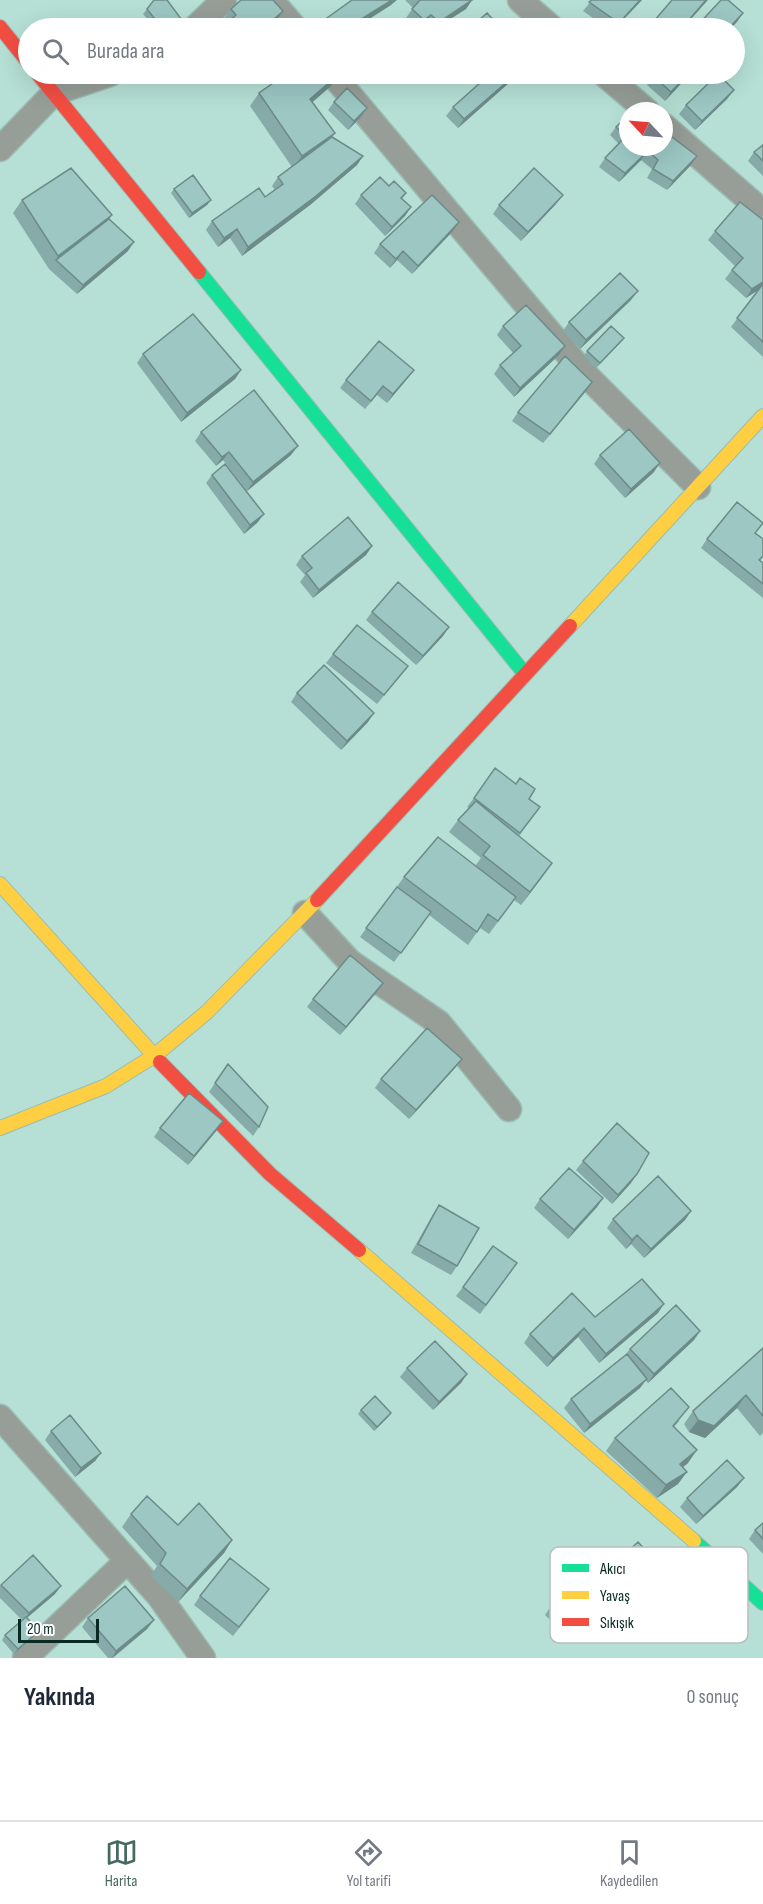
<!DOCTYPE html>
<html lang="tr">
<head>
<meta charset="utf-8">
<style>
	body { margin:0; font-family:"Sofia Sans Condensed",sans-serif; background:#f6f6f7; color:#1f2937 }
	.compass { position:absolute; left:619px; top:102px; width:54px; height:54px; border-radius:50%; background:#fff; box-shadow:0 6px 24px #0002; rotate:296deg }
	.scale { position:absolute; left:18px; bottom:15px; width:81px; box-sizing:border-box; padding-left:6px; border:3px solid #092a23; border-top:0; font-size:16px; line-height:21px; white-space:nowrap; color:#092a23; -webkit-text-stroke:4px #fff; paint-order:stroke }
	.list { margin:0; padding:0; list-style:none }
	h2 { display:flex; justify-content:space-between; align-items:center; height:78px; margin:0; padding:0 24px; font-size:26px }
	h2 small { font-size:20px; font-weight:400; color:#747a83 }
	.icon { flex:none; width:33px; height:33px; fill:none; stroke:currentColor; stroke-width:2; stroke-linecap:round; stroke-linejoin:round }
	.map { position:relative; flex:none; width:763px; height:1658px; overflow:hidden }
	.search { position:absolute; background:#fff; box-shadow:0 6px 24px #0002; left:18px; right:18px; top:18px; height:66px; display:flex; align-items:center; gap:15px; box-sizing:border-box; padding:0 21px; border-radius:33px; color:#747a83; font-size:22px }
	.sheet { height:162px; background:#fff }
	nav { display:flex; justify-content:space-around; align-items:center; box-sizing:border-box; height:84px; border-top:2px solid #e0e1e3; background:#fff; font-size:16px; color:#747a83 }
	nav a { display:grid; justify-items:center; gap:3px }
	nav .on { color:#466a61 }
	.map>svg:first-child { display:block }
</style>
</head>
<body>
<div class="map">
<svg width="763" height="1658" viewBox="0 0 763 1658">
	<rect width="100%" height="100%" fill="#b6e0d5"/>
	<g fill="none" stroke-linecap="round" stroke-linejoin="round">
		<defs>
			<path id="street" d="M271 0 295 28
				M520 0 552 28
				M195 28 224 0
				M332 74 582 371 698 487
				M604 74 647 111
				M664 126 763 212
				M0 149 54 93 110 74
				M305 913 350 962 439 1023 509 1109
				M0 1417 159 1596 203 1658
				M25 1658 127 1561"/>
			<path id="fast" d="M199 272 525 674
				M694 1541 763 1603"/>
			<path id="slow" d="M570 626 763 416
				M0 884 160 1062
				M0 1128 106 1086 154 1056 207 1012 317 900
				M359 1250 694 1541"/>
			<path id="jam" d="M0 27 28 62
				M38 74 199 272
				M317 900 570 626
				M160 1062 270 1174 359 1250"/>
		</defs>
		<!-- street casing -->
		<use href="#street" stroke="#9abcb3" stroke-width="27"/>
		<!-- fast casing -->
		<use href="#fast" stroke="#9abcb3" stroke-width="16"/>
		<!-- slow casing -->
		<use href="#slow" stroke="#9abcb3" stroke-width="16"/>
		<!-- jam casing -->
		<use href="#jam" stroke="#9abcb3" stroke-width="16"/>
		<!-- street -->
		<use href="#street" stroke="#979e97" stroke-width="24"/>
		<!-- fast -->
		<use href="#fast" stroke="#16e098" stroke-width="14"/>
		<!-- slow -->
		<use href="#slow" stroke="#ffcf43" stroke-width="14"/>
		<!-- jam -->
		<use href="#jam" stroke="#f24e42" stroke-width="14"/>
	</g>
	<!-- wall -->
	<path fill="#86aba8" d="M405 0H472L466 9 436 28H430L425 24 419 28H417L406 18 413 8Z
		M592 0H642L616 28H607L583 11Z
		M391 5 355 28H316L320 23Z
		M147 9 179 24 174 28H155L143 14Z
		M231 9 283 11 277 20 268 28H221L228 22 225 18Z
		M260 74H276L267 81Z
		M339 74 331 86 312 102 332 137 363 156 357 165 310 205 242 256 230 238 218 247 206 230 212 221 265 197 275 190 272 186 278 177 292 167 250 106 259 93Z
		M519 74 458 128 446 116 453 107Z
		M635 74H644L640 78Z
		M655 74H690L665 101 647 85Z
		M734 90 727 99 695 130 679 114 686 105Z
		M334 102 361 117 348 130 328 110Z
		M616 127 664 147 691 165 667 190 647 178 652 169 641 160 619 182 599 167 605 158 619 144 610 135Z
		M763 145V176L748 161 754 152Z
		M389 186 406 193 402 199 411 207 405 216 385 236 355 204 361 195Z
		M174 189 211 200 207 205 189 218 171 193Z
		M22 200 109 219 128 251 77 294 49 269 13 213Z
		M556 204 521 241 493 214 499 205Z
		M763 220V357L731 327 759 289 746 298 725 279 735 266 708 240 715 231Z
		M453 231 412 274 397 260 390 268 374 253 380 244Z
		M631 300 580 349 563 331 569 322Z
		M503 326 559 355 514 397 494 374 500 365 513 353 497 335Z
		M624 338 596 368 584 356 587 351Z
		M143 354 241 370 235 379 181 422 137 363Z
		M407 379 387 403 377 395 365 409 340 388 346 380Z
		M586 391 543 443 512 421 518 412Z
		M201 432 291 455 247 491 223 460 216 466 195 441Z
		M600 455 654 472 625 498 594 464Z
		M212 475 264 514 257 523 244 534 206 483Z
		M756 533 763 539V557L760 561 763 563V598L701 548 707 539Z
		M372 546 366 555 313 598 300 582 305 575 296 565 302 556Z
		M372 612 449 627 443 636 416 665 366 620Z
		M333 654 401 675 377 704 326 663Z
		M297 693 368 722 341 750 291 702Z
		M474 798 529 799 540 807 519 836 543 876 521 905 514 900 489 934 480 928 468 945 429 915 394 962 360 937 404 877 475 866 481 858 449 832 458 820 469 808 467 807Z
		M383 983 377 992 340 1035 307 1007 313 999Z
		M228 1064 259 1127 253 1136 209 1092Z
		M455 1068 409 1119 375 1088 381 1079Z
		M160 1128 217 1130 188 1165 154 1137Z
		M583 1161 631 1183 612 1204 576 1170Z
		M603 1198 597 1207 568 1239 534 1208 540 1199Z
		M439 1205 457 1266 451 1275 411 1253 433 1214Z
		M691 1211 685 1220 644 1258 631 1244 626 1249 607 1228 613 1219Z
		M517 1263 480 1314 456 1296 463 1287Z
		M658 1313 599 1363 578 1337 547 1367 524 1343 530 1334 595 1317Z
		M700 1331 694 1340 648 1383 645 1380 640 1388 584 1433 564 1408 571 1399 625 1355 630 1349Z
		M763 1348V1433L760 1436 737 1408 705 1438 689 1432 684 1424 693 1411Z
		M407 1368 467 1374 461 1383 433 1410 400 1377Z
		M361 1410 391 1413 388 1417 374 1431 358 1414Z
		M680 1420 674 1427 688 1463 683 1467 678 1484 657 1498 606 1451 615 1438Z
		M51 1431 101 1453 95 1461 75 1477 45 1440Z
		M744 1478 737 1487 696 1524 680 1507 687 1498Z
		M131 1514 178 1525 232 1540 224 1553 178 1602 151 1576 157 1566 122 1527Z
		M763 1523V1554L749 1539 755 1530Z
		M658 1578 617 1616 597 1595 593 1602 564 1633 545 1615 551 1606 592 1587 597 1580Z
		M1 1585 55 1594 27 1618 35 1635 14 1654 2 1640 5 1635 22 1620 0 1598V1586Z
		M269 1589 233 1636 194 1605 200 1596Z
		M88 1618 154 1620 147 1629 113 1658H108L82 1627Z"/>
	<!-- shaded-wall -->
	<path fill="#6d8b88" d="M392 0H397L391 5 355 28H347Z
		M472 0 466 9 436 28H434L439 22Z
		M640 0H642L615 28 619 23Z
		M706 0H708L683 28H682Z
		M283 11 277 20 268 28H264Z
		M743 13 737 22 731 28H729Z
		M431 15 425 24 419 28 424 20Z
		M273 74H276L267 81Z
		M339 74 331 86 301 112 310 99Z
		M516 74H519L458 128 464 119Z
		M688 74H690L665 101 671 92Z
		M734 90 727 99 695 130 702 121Z
		M367 108 361 117 348 130 354 121Z
		M335 133 326 146 293 169 302 156Z
		M648 151 641 160 619 182 625 173Z
		M363 156 357 165 310 205 242 256 248 247Z
		M697 156 691 165 667 190 673 181Z
		M563 195 556 204 521 241 528 232Z
		M211 200 207 205 189 218 192 213Z
		M411 207 405 216 385 236 392 227Z
		M112 215 103 228 56 260 58 256Z
		M459 222 453 231 412 274 418 266Z
		M237 229 230 238 218 247 224 238Z
		M134 242 128 251 77 294 83 285Z
		M403 251 397 260 390 268 396 259Z
		M763 282V284L760 289 746 298 752 289Z
		M638 291 631 300 580 349 586 340Z
		M624 338 620 343 596 368 600 363Z
		M565 346 559 355 514 397 520 388Z
		M241 370 235 379 181 422 187 413Z
		M414 370 407 379 387 403 393 394Z
		M592 382 586 391 543 443 550 434Z
		M298 446 291 455 247 491 253 482Z
		M229 452 223 460 216 466 222 457Z
		M660 463 654 472 625 498 631 489Z
		M264 514 257 523 244 534 250 525Z
		M372 546 366 555 313 598 319 590Z
		M449 627 443 636 416 665 423 656Z
		M374 713 368 722 341 750 347 741Z
		M552 863 543 876 521 905 530 892Z
		M383 983 377 992 340 1035 346 1027Z
		M462 1059 455 1068 409 1119 416 1110Z
		M223 1121 217 1130 188 1165 194 1156Z
		M637 1174 631 1183 612 1204 618 1195Z
		M603 1198 597 1207 568 1239 574 1230Z
		M691 1211 685 1220 644 1258 651 1249Z
		M637 1235 631 1244 626 1249 632 1240Z
		M664 1304 658 1313 599 1363 606 1354Z
		M584 1328 578 1337 547 1367 553 1358Z
		M700 1331 694 1340 648 1383 654 1374Z
		M467 1374 461 1383 433 1410 439 1402Z
		M647 1379 640 1388 584 1433 590 1424Z
		M746 1395 737 1408 705 1438 689 1432 698 1420Z
		M391 1413 388 1417 374 1431 377 1427Z
		M697 1450 688 1463 671 1477 680 1464Z
		M101 1453 95 1461 75 1477 81 1468Z
		M687 1472 678 1484 657 1498 666 1485Z
		M744 1478 737 1487 696 1524 703 1516Z
		M232 1540 224 1553 178 1602 187 1589Z
		M664 1570 658 1578 617 1616 623 1607Z
		M61 1586 55 1594 23 1621 29 1613Z
		M599 1593 593 1602 564 1633 570 1624Z
		M154 1620 147 1629 112 1658 116 1651Z
		M39 1631 35 1635 14 1654 18 1649Z"/>
	<!-- building -->
	<path fill="#9cc7c3" stroke="#6d8b88" stroke-width="1.5" d="M154 0H167L182 20 172 28H162L147 9Z
		M241 0H273L283 11 264 28H221L236 15 231 9Z
		M352 0H392L347 28H325L320 23Z
		M420 0H472L439 22 431 15 424 20 412 9Z
		M592 0H640L619 23 589 2Z
		M672 0H706L682 28H648Z
		M721 0H728L743 13 729 28H695Z
		M487 13 501 28H470Z
		M284 20 291 28H274Z
		M286 74H339L310 99 335 133 302 156 259 93Z
		M490 74H516L464 119 453 107Z
		M655 74H688L671 92 653 76Z
		M718 74 734 90 702 121 686 105Z
		M347 88 367 108 354 121 334 102Z
		M628 115V147H664V131L697 156 673 181 653 169 658 160 648 151 625 173 605 158 626 136 616 127Z
		M332 137 363 156 316 196 248 247 237 229 224 238 212 221 259 188 265 197 283 184 278 177Z
		M763 145V161L754 152Z
		M71 168 112 215 58 256 22 200Z
		M534 168 563 195 528 232 499 205Z
		M193 175 211 200 192 213 174 189Z
		M380 177 389 186 394 181 406 193 401 198 411 207 392 227 361 195Z
		M432 195 459 222 418 266 403 251 396 259 380 244Z
		M740 202 763 220V282L752 289 732 270 743 258 715 231Z
		M109 219 134 242 83 285 56 260Z
		M620 273 638 291 586 340 569 322Z
		M763 284V342L737 318Z
		M526 305 565 346 520 388 500 365 521 346 503 326Z
		M193 314 241 370 187 413 143 354Z
		M611 326 624 338 600 363 587 351Z
		M379 341 414 370 393 394 383 386 371 401 346 380Z
		M565 356 592 382 550 434 518 412Z
		M254 390 298 446 253 482 229 452 222 457 201 432Z
		M629 429 660 463 631 489 600 455Z
		M225 464 264 514 250 525 212 475Z
		M737 502 763 523 755 533 763 539V556L759 560 763 563V584L707 539Z
		M348 517 372 546 319 590 306 573 312 568 302 556Z
		M398 582 449 627 423 656 372 612Z
		M357 625 408 666 384 695 333 654Z
		M324 665 374 713 347 741 297 693Z
		M495 768 516 784 520 778 535 789 529 799 540 807 520 833 474 798Z
		M476 801 552 863 530 892 483 855 490 846 458 820Z
		M438 837 516 897 498 921 488 914 477 932 404 877Z
		M397 887 431 912 401 953 366 928Z
		M350 955 383 983 346 1027 313 999Z
		M427 1028 462 1059 416 1110 381 1079Z
		M228 1064 268 1107 259 1127 215 1083Z
		M189 1093 223 1121 194 1156 160 1128Z
		M617 1123 649 1153 637 1174 618 1195 583 1161Z
		M569 1168 603 1198 574 1230 540 1199Z
		M658 1176 691 1211 651 1249 637 1235 632 1240 613 1219Z
		M439 1205 479 1228 457 1266 418 1244Z
		M493 1246 517 1263 486 1305 463 1287Z
		M642 1279 664 1304 606 1354 584 1328 553 1358 530 1334 572 1293 595 1317Z
		M676 1305 700 1331 654 1374 630 1349Z
		M435 1341 467 1374 439 1402 407 1368Z
		M763 1348V1416L746 1395 714 1426 698 1420 693 1411Z
		M627 1354 647 1379 590 1424 571 1399Z
		M671 1388 689 1407 673 1426 697 1450 680 1464 687 1472 666 1485 615 1438Z
		M375 1396 391 1413 377 1427 361 1410Z
		M70 1415 101 1453 81 1468 51 1431Z
		M727 1460 744 1478 703 1516 687 1498Z
		M147 1496 178 1525 199 1503 232 1540 187 1589 160 1564 166 1553 131 1514Z
		M763 1523V1539L755 1530Z
		M638 1542 664 1570 623 1607 597 1580Z
		M33 1555 61 1586 29 1613 1 1585Z
		M230 1558 269 1589 239 1627 200 1596Z
		M125 1586 154 1620 116 1651 88 1618Z
		M26 1617 39 1631 18 1649 5 1635Z"/>
	<!-- legend -->
	<rect x="550" y="1547" width="198" height="96" rx="9" fill="#fff" stroke="#b5bfbd" stroke-width="1.5"/>
	<rect x="562" y="1564" width="27" height="8" fill="#16e098"/>
	<rect x="562" y="1591" width="27" height="8" fill="#ffcf43"/>
	<rect x="562" y="1618" width="27" height="8" fill="#f24e42"/>
	<g font-size="16" fill="#092a23">
		<text x="600" y="1574">Akıcı</text>
		<text x="600" y="1601">Yavaş</text>
		<text x="600" y="1628">Sıkışık</text>
	</g>
</svg>
<svg class="compass" viewBox="-18 -18 36 36"><path d="M0-13l5 13h-10z" fill="#e53935"/><path d="M0 13l5-13h-10z" fill="#747a83"/></svg>
<div class="scale">20 m</div>
<div class="search"><svg class="icon" aria-label="search" viewBox="0 0 24 24"><circle cx="10" cy="10" r="6"/><path d="M15 15l6 6"/></svg>Burada ara</div>
</div>
<section class="sheet">
<h2>Yakında<small>0 sonuç</small></h2>
<ul class="list">
</ul>
</section>
<nav>
<a class="on"><svg class="icon" aria-label="map" viewBox="0 0 24 24"><path d="M3 6l6-2 6 2 6-2v14l-6 2-6-2-6 2zM9 4v14M15 6v14"/></svg>Harita</a>
<a><svg class="icon" aria-label="directions" viewBox="0 0 24 24"><path d="M12 3l9 9-9 9-9-9zM9 14v-3h6M13 9l2 2-2 2"/></svg>Yol tarifi</a>
<a><svg class="icon" aria-label="saved" viewBox="0 0 24 24"><path d="M7 4h10v16l-5-4-5 4z"/></svg>Kaydedilen</a>
</nav>
</body>
</html>
